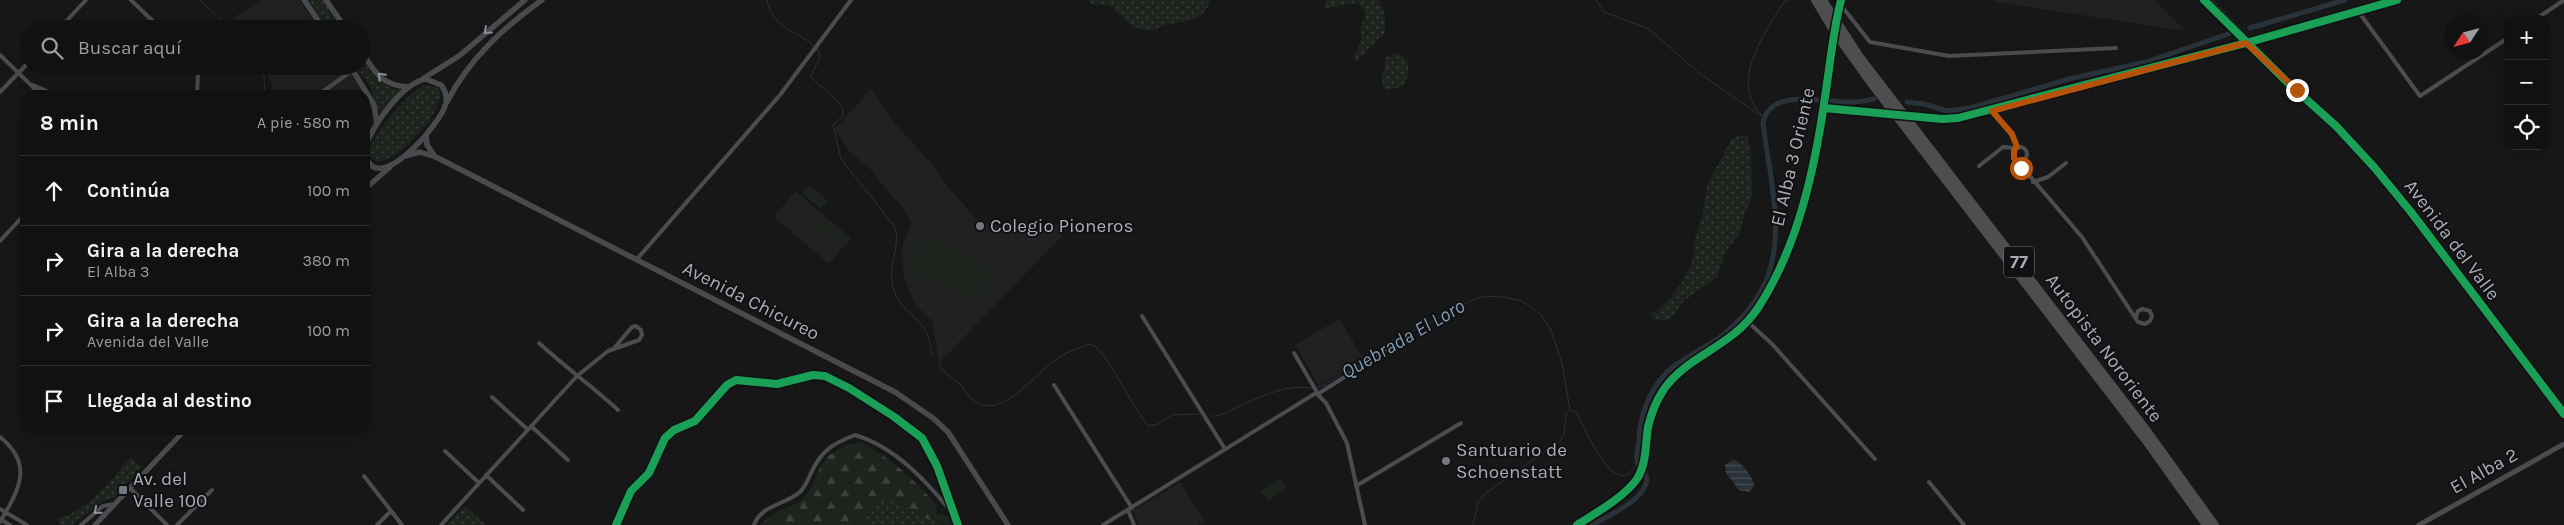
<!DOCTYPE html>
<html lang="es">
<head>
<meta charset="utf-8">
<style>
	body { margin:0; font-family:Karla,sans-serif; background:#1e1f1f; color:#f1f3f6 }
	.controls { position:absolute; right:15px; top:15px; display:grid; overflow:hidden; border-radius:10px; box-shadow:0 5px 20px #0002 }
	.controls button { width:45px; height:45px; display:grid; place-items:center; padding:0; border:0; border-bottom:1px solid #303131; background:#111; color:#f1f3f6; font:25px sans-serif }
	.compass { position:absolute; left:2444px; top:15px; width:45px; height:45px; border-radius:50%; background:#111; box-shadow:0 5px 20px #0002; rotate:234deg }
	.stop { position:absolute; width:15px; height:15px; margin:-11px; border:4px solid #b45309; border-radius:50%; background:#fff }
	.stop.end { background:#b45309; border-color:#fff; box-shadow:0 1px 5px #0008 }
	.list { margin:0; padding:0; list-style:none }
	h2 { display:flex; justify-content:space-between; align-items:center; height:65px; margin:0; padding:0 20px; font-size:21px }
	h2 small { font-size:16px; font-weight:400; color:#9c9d9f }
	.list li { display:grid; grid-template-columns:32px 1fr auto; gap:15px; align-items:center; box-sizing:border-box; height:70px; padding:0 20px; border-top:1px solid #303131 }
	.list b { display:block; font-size:19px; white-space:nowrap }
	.list p { margin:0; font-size:16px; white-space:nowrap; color:#9c9d9f }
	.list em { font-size:16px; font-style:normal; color:#9c9d9f }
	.icon { flex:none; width:28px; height:28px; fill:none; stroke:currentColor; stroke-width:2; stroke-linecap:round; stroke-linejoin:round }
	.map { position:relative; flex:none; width:2564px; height:525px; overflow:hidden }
	.search { position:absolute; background:#111; box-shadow:0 5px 20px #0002; left:20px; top:20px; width:350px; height:55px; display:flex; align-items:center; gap:12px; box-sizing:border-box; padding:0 18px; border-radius:28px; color:#9c9d9f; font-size:19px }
	.panel { position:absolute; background:#111; box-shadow:0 5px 20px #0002; left:20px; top:90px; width:350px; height:345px; border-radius:15px }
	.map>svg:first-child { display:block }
</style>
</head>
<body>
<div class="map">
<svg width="2564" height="525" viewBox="0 0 2564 525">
	<defs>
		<pattern id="green-dots" width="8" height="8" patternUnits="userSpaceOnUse" patternTransform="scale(1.25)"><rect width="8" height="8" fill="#1d241e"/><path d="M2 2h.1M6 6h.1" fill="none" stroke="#3b413d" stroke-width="1.8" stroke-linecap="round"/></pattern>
		<pattern id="forest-firs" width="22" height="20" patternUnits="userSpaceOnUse" patternTransform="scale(1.25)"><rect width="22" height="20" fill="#1d241e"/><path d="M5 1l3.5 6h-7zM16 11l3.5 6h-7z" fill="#3b413d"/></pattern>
		<pattern id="water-rules" width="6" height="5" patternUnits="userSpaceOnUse" patternTransform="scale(1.25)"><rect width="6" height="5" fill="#2a3239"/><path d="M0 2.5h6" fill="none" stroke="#464d54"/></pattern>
	</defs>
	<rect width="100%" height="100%" fill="#171717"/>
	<!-- built -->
	<path fill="#212123" d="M260 0H299L319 29H233L229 21Z
		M1996 0H2154L2186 31 1995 2Z
		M260 66H346L364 95H271L272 84Z
		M871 89 893 121 930 162 952 192 978 220 993 225 1016 220 1052 226 1062 223 1064 227 1062 236 939 363 932 321 914 303 904 277 901 250 911 223 903 207 885 188 871 170 850 152 835 129Z
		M795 191 851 238 829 264 774 217Z
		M1339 319 1364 359 1319 386 1295 345Z
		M1180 482 1205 521 1198 525H1139L1133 511Z"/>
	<!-- green -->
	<path fill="url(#green-dots)" d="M308 0H323L342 29H328Z
		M1088 0H1210C1205 22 1183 21 1165 25 1160 26 1156 30 1151 31L1134 27 1110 6 1093 5Z
		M1327 0H1379L1385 15V33L1356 62 1353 58 1361 41V26L1365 17 1364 9 1358 3 1326 8 1324 5Z
		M1395 53C1411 55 1411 73 1404 85L1390 90 1384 88 1381 78 1385 68V58Z
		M361 57C372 73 379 87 400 90L380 115 371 88 355 66H361Z
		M423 86C474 79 397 169 376 161 372 158 370 156 370 151 371 135 409 92 423 86Z
		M1741 135 1747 136 1751 152 1752 196 1743 219 1740 234 1726 251 1717 277 1685 300 1670 319 1662 321 1652 318V314L1671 298 1681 283 1692 262 1695 238 1703 214 1707 184 1732 139Z
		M130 458 142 467 115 497 103 501 72 525H59L58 518C88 512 111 480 130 458Z
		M889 498 942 525H862L875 499Z
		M465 506 486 525H446Z"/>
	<!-- forest -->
	<path fill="url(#forest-firs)" d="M861 442C894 460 912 478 937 505L936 513 948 516 952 525C922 525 906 496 875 499L862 525H761C775 507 792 509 804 498 813 489 814 479 820 468 828 451 845 445 861 442Z"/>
	<!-- pitch -->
	<path fill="#1d241e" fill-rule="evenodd" d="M809 185 828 201 821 209 802 193Z
		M824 219 843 235 836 244 817 228Z
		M921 238H929L978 259 986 268 989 276C987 310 952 295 933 288 925 284 915 282 909 275 898 261 905 243 921 238ZM923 241 911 270 969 295C953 297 898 275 909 253 912 247 917 243 923 241Z
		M1279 478 1287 488 1268 501 1261 491Z"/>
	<!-- water -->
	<path fill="url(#water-rules)" d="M1733 460C1741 461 1754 478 1754 486L1749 492 1739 490 1726 473 1725 465Z"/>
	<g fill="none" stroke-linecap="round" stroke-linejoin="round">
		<!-- stream -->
		<path stroke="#2a3239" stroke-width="1" d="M200 0 231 29
			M767 0C774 31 794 28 814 46
			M1596 0 1604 12 1649 29 1699 73 1764 118
			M817 48 820 57 811 76C819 89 846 100 843 116L833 125 841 159 895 227C901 247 887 266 893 287 900 311 914 313 925 330 930 337 930 347 932 356
			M257 66 264 76 265 95
			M1762 116C1729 81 1764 34 1784 2L1788 0
			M939 364C944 376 953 377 961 385 967 393 973 403 983 405 1007 411 1033 377 1050 364 1060 355 1077 348 1091 344 1104 347 1135 411 1148 426L1158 424 1172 415 1199 414
			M1316 388 1325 385 1398 337 1428 324 1472 300 1485 296 1503 297 1519 300 1530 306 1541 315 1550 328 1562 363 1570 410 1576 412C1584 426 1605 476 1623 476 1630 475 1634 468 1637 463
			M1212 416H1218C1247 404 1279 383 1312 388
			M1473 525 1478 502 1486 493 1561 440 1564 435 1566 414 1570 410"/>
		<!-- canal -->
		<path stroke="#2a3239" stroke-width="5" d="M2250 28 2345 0
			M1907 102 1924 104 1947 111 1970 108 2069 79 2146 62 2231 33
			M1592 525C1608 516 1647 499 1647 478 1644 472 1638 468 1637 462 1636 455 1638 447 1639 440 1639 414 1653 382 1674 366 1688 356 1704 348 1719 338 1737 324 1755 305 1765 283 1787 233 1769 176 1763 123 1769 89 1819 101 1843 102 1853 103 1864 101 1874 99"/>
		<!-- minor -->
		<path stroke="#4b4c50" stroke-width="4" d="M131 0 161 29
			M1840 4 1870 42 1949 56 2116 48
			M2358 11 2420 96 2508 38
			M2536 19 2564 0
			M59 29 86 0
			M0 55 41 95
			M195 66 198 74 197 95
			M33 85 56 95
			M0 92 29 62
			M318 95 353 70
			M1824 108 1885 113
			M1992 111 2012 134 2017 147
			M1914 115 1948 119 1992 111 2397 0
			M2013 154a7 7 0 1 1 14 0a7 7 0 1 1-14 0Z
			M2017 161 2082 237 2138 322 2145 324 2150 321 2152 316 2150 311 2142 309 2138 311 2136 317
			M1979 166 2003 147 2015 148
			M2033 182 2048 177 2066 163
			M0 241 25 214
			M637 259 780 95 851 0
			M1142 316 1225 449
			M1747 321 1772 344 1875 459
			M539 343C565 367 592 386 618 410
			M1294 353 1318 394 1388 349
			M1054 385 1132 508
			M492 397 527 429
			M531 426 568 460
			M0 437C35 465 18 491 0 522
			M445 451 479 483
			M486 475 523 510
			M364 476 402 525
			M1929 482 1964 525
			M1356 486 1461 423
			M130 488 167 525
			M0 509 27 525
			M1128 510 1134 525
			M0 519 10 525
			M81 525 103 506 115 504
			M177 525 212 490
			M377 525 391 511
			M441 525 577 376 608 351 639 340 642 335 641 330 636 326 632 327 615 347
			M616 525 631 491 649 473 665 438 674 430 695 421 727 385 736 380 777 384 813 375 825 376 849 388 893 416 922 438 937 466 958 525
			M754 525C761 505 785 505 800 492 806 486 808 479 812 471 822 450 834 443 855 435 896 447 928 483 954 515
			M1103 525 1316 393 1326 403 1347 443 1365 525"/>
		<!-- tertiary -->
		<path stroke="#4b4c50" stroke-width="5" d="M2204 0 2287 82 2336 126 2374 167 2411 212 2564 414
			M2209 0 2270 61
			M1839 11 1841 0
			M365 189 390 167
			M95 525 185 430
			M1577 525C1597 512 1623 498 1637 479 1647 463 1645 445 1648 427 1651 414 1656 401 1664 389 1686 358 1724 349 1748 320 1804 255 1821 127 1833 44
			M2419 525 2564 444"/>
		<!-- secondary -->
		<path stroke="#4a4a4e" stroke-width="5.5" d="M304 0 324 29
			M326 0 346 29
			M361 51C376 73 380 85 409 87
			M350 66 374 105 377 124
			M424 78 459 56 525 0
			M447 102C469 59 503 28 542 0
			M426 135 427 145 434 155
			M365 149C370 128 403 82 426 79L441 85C445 90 447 96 446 103 442 123 374 202 365 152
			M405 156 420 152 436 157 895 392 933 418 948 432 1008 525"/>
		<!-- motorway -->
		<path stroke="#4e4e51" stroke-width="8" d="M1815 0 1834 32 1870 82 2146 441 2206 525
			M1823 0 1860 57 2148 432 2215 525"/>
		<defs>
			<path id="cycleway" d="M2204 0 2287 82 2336 126 2374 167 2411 212 2564 414
				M1824 108 1942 119 1958 118 2246 43 2397 0
				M616 525 631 491 649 473 665 438 674 430 695 421 727 385 736 380 777 384 813 375 825 376 849 388 893 416 922 438 937 466 958 525
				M1577 525C1597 512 1623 498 1637 479 1647 463 1645 445 1648 427 1651 414 1656 401 1664 389 1689 354 1731 348 1758 308 1798 247 1815 168 1825 97 1830 65 1833 31 1841 0"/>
		</defs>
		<!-- cycleway casing -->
		<use href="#cycleway" stroke="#111113" stroke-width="11"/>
		<!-- cycleway -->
		<use href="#cycleway" stroke="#1a9f57" stroke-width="8"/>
	</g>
	<!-- one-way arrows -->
	<defs><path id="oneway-chevron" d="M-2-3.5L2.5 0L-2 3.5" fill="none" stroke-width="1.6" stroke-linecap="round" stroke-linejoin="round" transform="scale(1.25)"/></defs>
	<g stroke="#8c8f98">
		<use href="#oneway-chevron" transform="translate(487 31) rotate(138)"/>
		<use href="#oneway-chevron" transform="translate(381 76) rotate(-134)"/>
	</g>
	<use stroke="#8c9099" href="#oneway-chevron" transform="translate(97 511) rotate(140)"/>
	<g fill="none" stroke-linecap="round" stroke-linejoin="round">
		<!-- route -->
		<path stroke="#b45309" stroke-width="6" d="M2021 168 2014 158V150L2017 147 2012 134 1992 111 2246 43 2297 90"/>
	</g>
	<!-- markers -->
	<g fill="#757880" stroke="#111113" stroke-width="2">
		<circle cx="980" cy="226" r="5"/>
		<circle cx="1446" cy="461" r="5"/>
		<rect x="118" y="485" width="10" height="10" rx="2.5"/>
	</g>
	<g text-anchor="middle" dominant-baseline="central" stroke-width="4" stroke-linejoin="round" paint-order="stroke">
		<!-- shield labels -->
		<rect fill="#111113" stroke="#7b7e86" stroke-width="1" x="2004" y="246.5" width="30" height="31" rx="4"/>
		<g font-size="18" font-weight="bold" fill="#a8adb8">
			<text x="2019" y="262">77</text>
		</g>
		<!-- street labels -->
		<g font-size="19" fill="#a8adb8" stroke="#111113">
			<text transform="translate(1793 157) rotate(-77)">El Alba 3 Oriente</text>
			<text transform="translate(2452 240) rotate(53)">Avenida del Valle</text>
			<text transform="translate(751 301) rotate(27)">Avenida Chicureo</text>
			<text transform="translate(2104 348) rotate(53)">Autopista Nororiente</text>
			<text transform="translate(2484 471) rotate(-29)">El Alba 2</text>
		</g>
		<!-- poi labels -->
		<g font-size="19" fill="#a8adb8" stroke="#111113" text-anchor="start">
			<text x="990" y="226">Colegio Pioneros</text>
			<text x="1456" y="450">Santuario de<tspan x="1456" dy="22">Schoenstatt</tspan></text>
			<text x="133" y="479">Av. del<tspan x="133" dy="22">Valle 100</tspan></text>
		</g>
		<!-- water labels -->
		<g font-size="20" font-style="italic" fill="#7f9bb3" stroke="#111113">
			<text transform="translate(1403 339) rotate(-30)">Quebrada El Loro</text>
		</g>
	</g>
</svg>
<div class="controls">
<button>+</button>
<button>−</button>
<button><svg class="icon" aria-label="locate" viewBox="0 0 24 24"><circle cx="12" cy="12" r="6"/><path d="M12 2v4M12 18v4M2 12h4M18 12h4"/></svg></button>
</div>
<svg class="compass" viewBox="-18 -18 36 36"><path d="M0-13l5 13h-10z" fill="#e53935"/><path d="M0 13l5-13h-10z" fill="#9c9d9f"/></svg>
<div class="stop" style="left:2021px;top:168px"></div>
<div class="stop end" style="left:2297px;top:90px"></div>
<div class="search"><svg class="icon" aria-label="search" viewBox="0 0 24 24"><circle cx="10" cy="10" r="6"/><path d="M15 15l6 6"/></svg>Buscar aquí</div>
<section class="panel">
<h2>8 min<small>A pie · 580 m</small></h2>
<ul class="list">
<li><svg class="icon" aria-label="ahead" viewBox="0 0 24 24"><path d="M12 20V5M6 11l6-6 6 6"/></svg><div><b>Continúa</b></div><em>100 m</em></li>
<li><svg class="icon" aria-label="right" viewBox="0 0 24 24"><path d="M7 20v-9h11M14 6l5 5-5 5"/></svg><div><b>Gira a la derecha</b><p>El Alba 3</p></div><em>380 m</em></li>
<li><svg class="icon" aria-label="right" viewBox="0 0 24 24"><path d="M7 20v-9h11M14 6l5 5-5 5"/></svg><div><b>Gira a la derecha</b><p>Avenida del Valle</p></div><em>100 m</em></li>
<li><svg class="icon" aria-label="arrive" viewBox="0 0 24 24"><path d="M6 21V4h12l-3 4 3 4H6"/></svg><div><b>Llegada al destino</b></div></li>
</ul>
</section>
</div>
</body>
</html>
